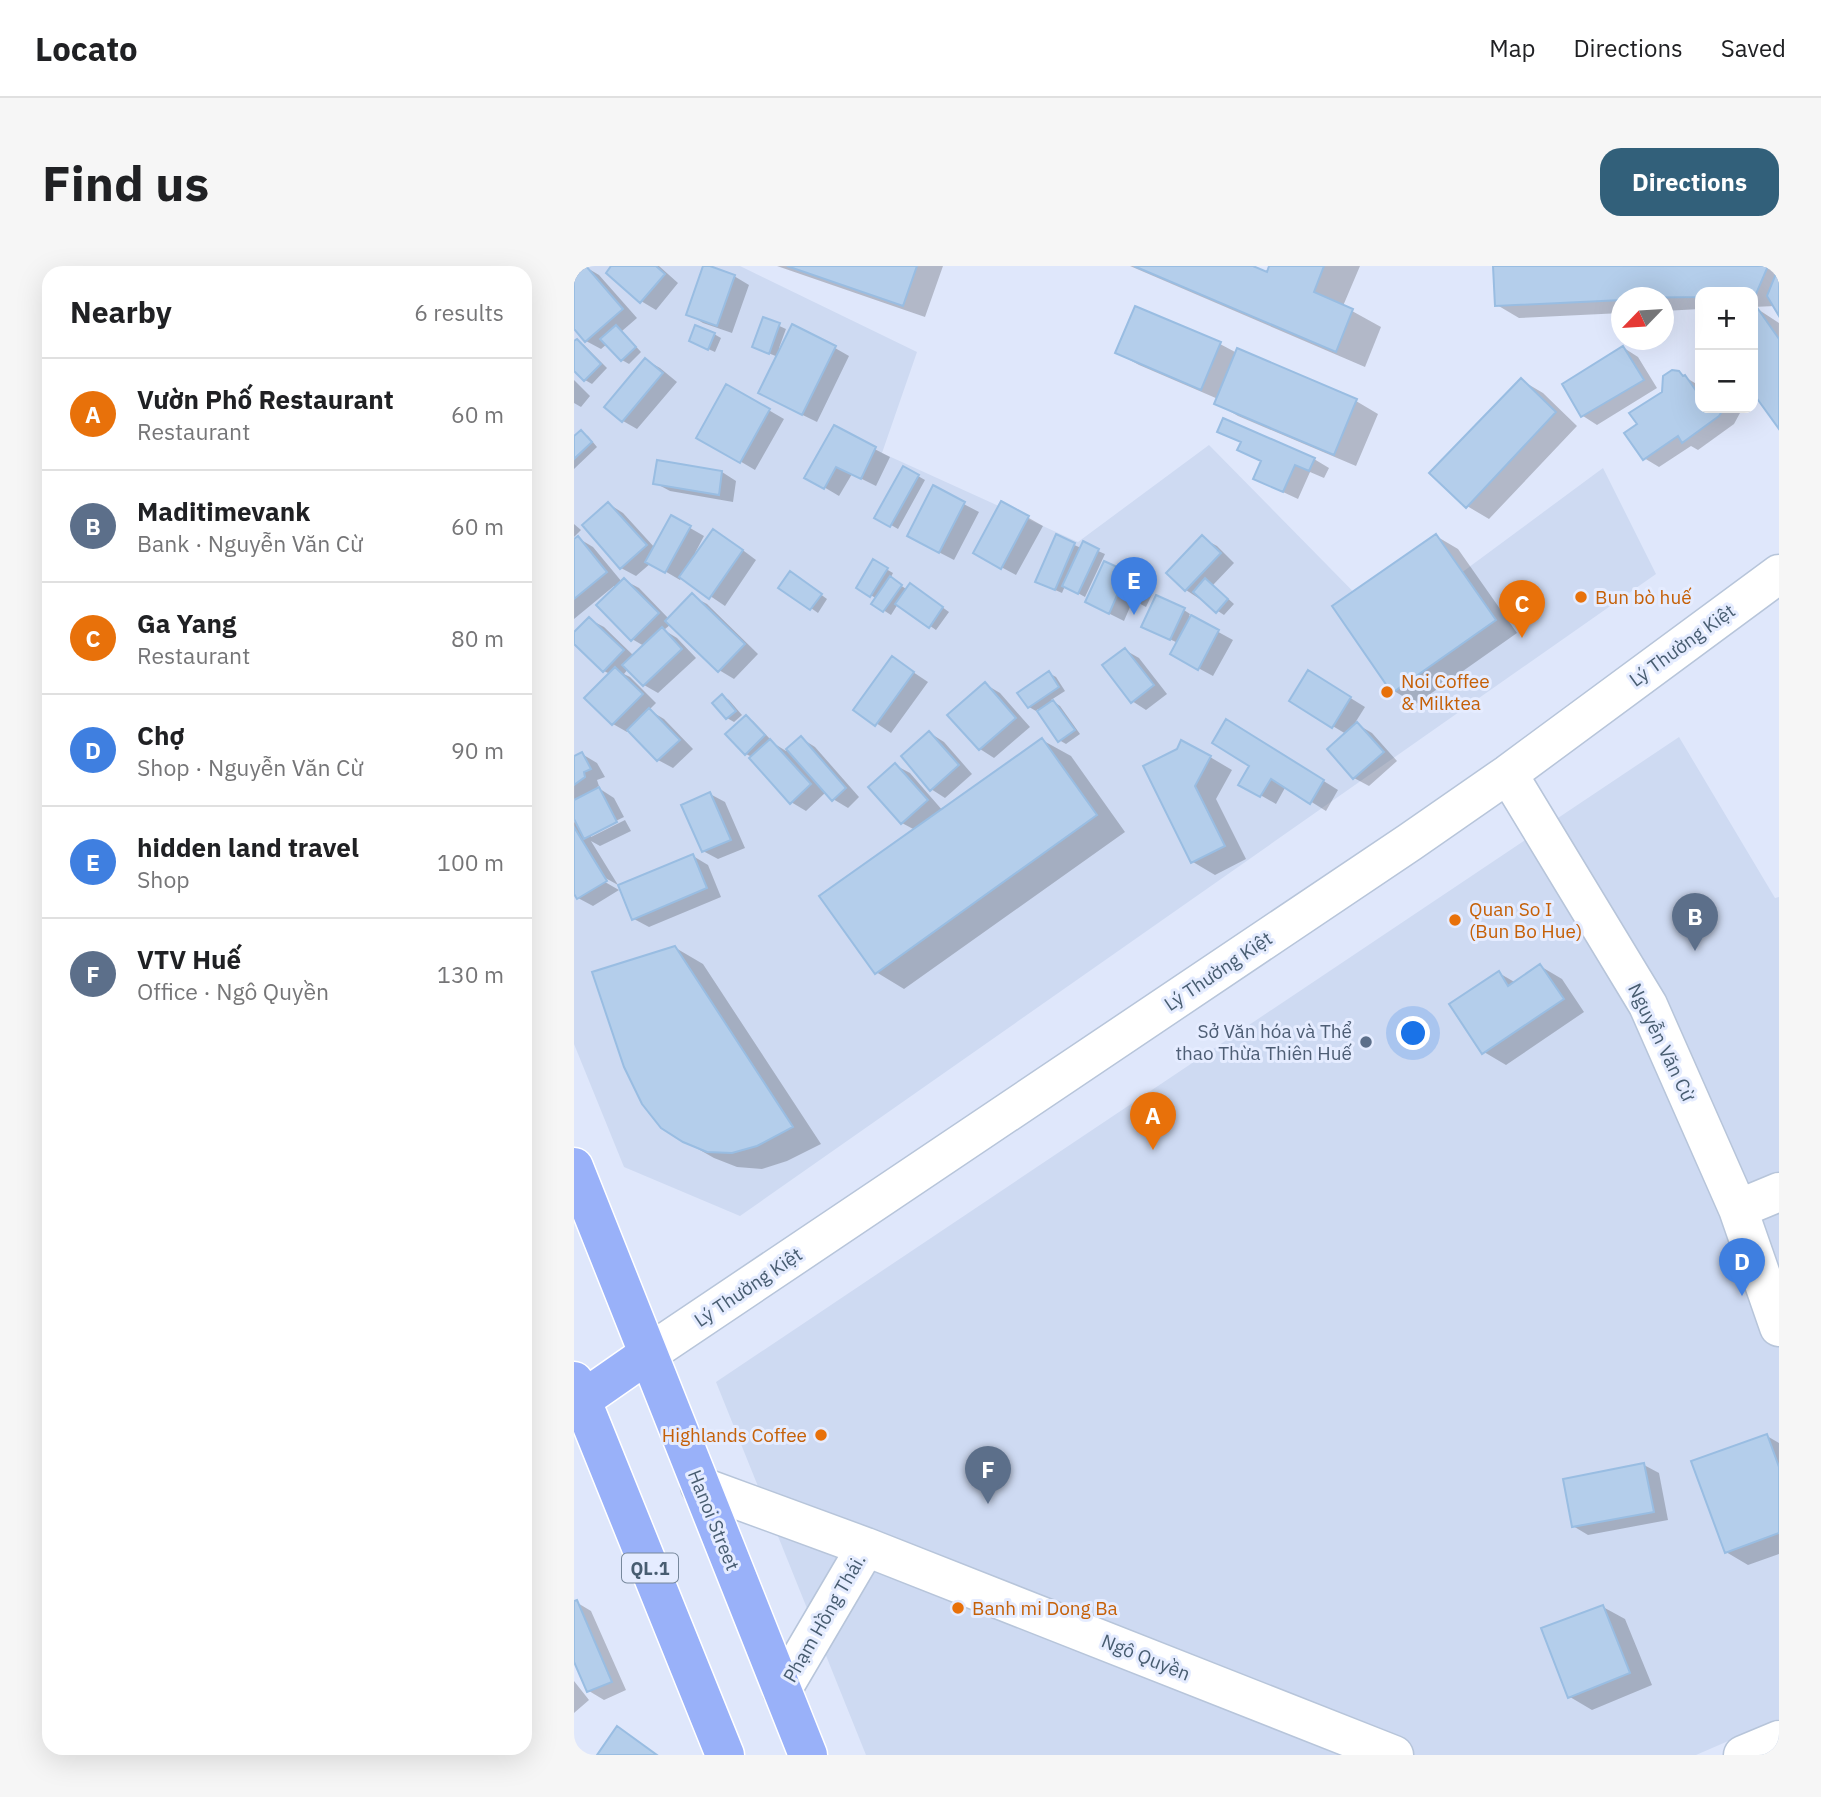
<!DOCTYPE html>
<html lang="en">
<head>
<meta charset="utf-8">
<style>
	body { margin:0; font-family:"IBM Plex Sans",sans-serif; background:#f6f6f6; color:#202124 }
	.controls { position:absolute; right:21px; top:21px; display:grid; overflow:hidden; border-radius:14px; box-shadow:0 7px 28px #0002 }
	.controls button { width:63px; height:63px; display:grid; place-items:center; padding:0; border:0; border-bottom:2px solid #e0e0e0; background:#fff; color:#202124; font:35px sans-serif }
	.compass { position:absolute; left:1037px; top:21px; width:63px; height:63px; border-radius:50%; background:#fff; box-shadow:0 7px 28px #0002; rotate:245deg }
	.you { position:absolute; left:840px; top:768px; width:24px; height:24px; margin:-18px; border:5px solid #fff; border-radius:50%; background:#1a73e8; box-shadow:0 0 0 10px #1a73e833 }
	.badge { display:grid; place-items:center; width:46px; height:46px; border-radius:50%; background:#32607a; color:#fff; font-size:23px; font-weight:700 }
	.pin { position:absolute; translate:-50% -58px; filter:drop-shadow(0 2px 4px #0008) }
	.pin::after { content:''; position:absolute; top:37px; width:24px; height:21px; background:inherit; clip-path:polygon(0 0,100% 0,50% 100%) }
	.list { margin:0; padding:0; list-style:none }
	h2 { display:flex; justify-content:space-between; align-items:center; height:91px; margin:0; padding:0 28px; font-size:30px }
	h2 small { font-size:23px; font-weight:400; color:#757577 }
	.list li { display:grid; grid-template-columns:46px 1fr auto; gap:21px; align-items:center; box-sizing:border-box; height:112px; padding:0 28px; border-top:2px solid #e0e0e0 }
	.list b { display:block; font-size:26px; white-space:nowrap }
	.list p { margin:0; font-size:23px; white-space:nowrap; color:#757577 }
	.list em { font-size:23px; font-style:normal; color:#757577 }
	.map { position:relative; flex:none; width:1205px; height:1489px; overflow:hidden; border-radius:21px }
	header { display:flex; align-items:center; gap:42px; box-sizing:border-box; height:98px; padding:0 35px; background:#fff; border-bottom:2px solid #e0e0e0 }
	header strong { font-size:33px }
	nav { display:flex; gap:38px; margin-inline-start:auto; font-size:24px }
	.intro { display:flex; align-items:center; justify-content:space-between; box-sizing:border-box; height:168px; padding:0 42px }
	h1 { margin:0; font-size:49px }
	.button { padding:18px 32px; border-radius:21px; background:#32607a; color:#fff; font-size:24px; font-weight:700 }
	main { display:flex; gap:42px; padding:0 42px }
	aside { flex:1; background:#fff; border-radius:21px; box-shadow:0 7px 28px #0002 }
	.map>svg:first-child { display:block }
</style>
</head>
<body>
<header>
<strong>Locato</strong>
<nav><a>Map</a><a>Directions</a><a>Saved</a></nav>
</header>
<div class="intro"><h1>Find us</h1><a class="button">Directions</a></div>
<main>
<aside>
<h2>Nearby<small>6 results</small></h2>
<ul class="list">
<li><span class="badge" style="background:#e8710a">A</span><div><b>Vườn Phố Restaurant</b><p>Restaurant</p></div><em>60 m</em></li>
<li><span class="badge" style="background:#5c6f8a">B</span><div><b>Maditimevank</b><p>Bank · Nguyễn Văn Cừ</p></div><em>60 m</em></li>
<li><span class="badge" style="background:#e8710a">C</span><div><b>Ga Yang</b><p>Restaurant</p></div><em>80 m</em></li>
<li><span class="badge" style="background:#3f7fe0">D</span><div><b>Chợ</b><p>Shop · Nguyễn Văn Cừ</p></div><em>90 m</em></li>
<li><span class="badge" style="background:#3f7fe0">E</span><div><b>hidden land travel</b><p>Shop</p></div><em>100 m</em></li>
<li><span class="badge" style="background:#5c6f8a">F</span><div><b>VTV Huế</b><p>Office · Ngô Quyền</p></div><em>130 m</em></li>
</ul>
</aside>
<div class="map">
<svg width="1205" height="1489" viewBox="0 0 1205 1489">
	<rect width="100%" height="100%" fill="#dfe7fb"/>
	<!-- residential -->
	<path fill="#cedaf2" d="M0 0H166L343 86 308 187 504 276 635 179 814 361 1029 202 1082 308 166 950 50 901 0 778Z
		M1105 471 1201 632 1205 631V1453L1122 1489H292L142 1116Z"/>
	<!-- shadow -->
	<path fill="#0003" d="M0 0H10L25 9 63 52 48 65 67 86 55 98 48 94 33 78 27 83 12 75 0 60V10L7 4 4 1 0 5Z
		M40 0H85L104 17 82 44 67 35Z
		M131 0 160 10 175 19 158 67 129 57 114 48Z
		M203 0H369L351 51Z
		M556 0H674L694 8 697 0H786L769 40 807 61 791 101Z
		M921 0H1205V47L1201 40 1179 41V26H1126V43L1090 45V32H1048V47L945 52 923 39Z
		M1182 42 1205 57V160L1179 124V44Z
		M190 53 212 63 205 82H261L275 90 243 156 200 135 204 91 187 84Z
		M140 68 147 72 141 86 123 78Z
		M3 75 10 79 33 102 18 118 11 114 0 102V78Z
		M646 78 663 87 664 84 782 135 804 148 782 200 664 150 642 137 644 133 565 99 543 87Z
		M1050 82 1064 91 1083 122 1023 159 1009 150 990 119Z
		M72 94 86 102 103 116 63 163 49 155Z
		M1104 107 1126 120V142H1162L1166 147 1160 158 1124 184 1117 180 1085 201 1070 192 1066 159Z
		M0 114 16 130 7 141 0 137Z
		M947 114 969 127 1003 160 915 253 893 240Z
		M153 120 210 153 181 204 125 171Z
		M260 162 316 191 302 220 278 208 265 230 233 211Z
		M646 165 740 193 755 202 750 212 736 206 724 233 681 213 689 196 665 183 668 177Z
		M7 166 14 170 23 181 0 203V173Z
		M330 202 351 214 324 263 303 251Z
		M148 206 162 215 159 236 96 225 81 217Z
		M359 222 405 246 380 294 349 278Z
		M428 237 469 260 442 309 401 287Z
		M35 238 49 247 81 282 97 251 130 270 121 287 123 288 154 273 182 294 151 340 108 311 106 314 77 297 62 310 47 302Z
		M0 258 7 264 0 271Z
		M862 270 884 283 943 367 842 438 820 425Z
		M483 271 507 282 524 285 531 288 511 331 491 320 488 327 470 319Z
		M4 272 19 281 48 316 50 314 65 322 95 353 118 330 133 338 184 388 160 413 145 404 97 358 90 364 103 372 122 392 84 427 70 419 54 403 50 408 56 411 82 437 75 444 90 453 119 483 99 502 84 494 56 464 53 466 39 458 36 408 30 405 0 376V369L15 353 30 361 60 390 70 380 58 373 40 320 0 353V276Z
		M628 272 643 280 660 297 639 319 660 338 650 349 612 324Z
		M300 296 319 307 316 313 334 324 343 323 375 346 362 364 324 338 317 349 300 338 303 333 284 321Z
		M553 308 580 324 572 341 559 334 550 355 528 344Z
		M223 311 253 333 244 347 207 321Z
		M610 344 616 348 615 350 659 374 639 410 598 388 604 377 576 364Z
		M551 384 565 392 593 428 572 444 558 435Z
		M318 392 354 416 317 467 281 443Z
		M475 407 482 411 491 425 477 434 486 440 506 468 492 478 485 474 464 443 462 445 455 441Z
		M749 415 791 441 781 457 798 467 823 495 795 520 780 512 772 468 717 435Z
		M411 418 426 427 456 461 420 492 406 483Z
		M149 430 155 434 168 449 160 456 153 452 140 437Z
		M172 451 179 455 197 474 196 475 212 485 227 472 241 481 285 531 274 542 259 533 252 526 232 545 217 536 178 491 172 488Z
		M667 463 764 524 752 545 712 520 702 538 667 518 677 499Z
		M356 467 370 476 398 508 371 532 357 523Z
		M468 474 497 490 551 566 330 723 302 706 341 564 328 557 321 499 336 507 369 545Z
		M8 488 23 497 31 511 23 514 25 520 23 521 40 532 50 551 17 567V571L51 554 57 565 26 580 17 575 44 619 26 609 24 612 45 624 19 640 4 632 0 625V556L5 558 0 549V492Z
		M636 491 658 504 642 533 672 593 641 609 619 596 571 501Z
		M136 528 151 536 171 582 144 593 129 585Z
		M119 590 134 599 147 631 75 661 60 653Z
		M100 681 129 698 247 878 213 895 188 903 163 901 140 892 110 875Z
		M966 700 988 713 1010 746 932 799 910 786 925 707 942 717Z
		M1193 1170 1205 1177V1288L1174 1299 1152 1286Z
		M1070 1199 1085 1207 1094 1254 1014 1269 999 1260Z
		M2 1336 17 1345 52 1424 30 1434 15 1425 0 1391V1337Z
		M1029 1341 1051 1353 1078 1419 1018 1444 996 1431Z
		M0 1415 15 1434 0 1447Z"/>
	<!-- building -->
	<path fill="#b4ceeb" stroke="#99bde2" stroke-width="2" d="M8 0H12L49 43 11 76 0 63V7Z
		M37 0H82L91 8 66 37 32 7Z
		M129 0H136L161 9 143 60 112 49Z
		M213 0H343L329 40Z
		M560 0H679L693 6 695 0H750L740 26 779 43 762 86Z
		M919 0H1194L1182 28H1179V26H1126V31L1048 32V34L921 40Z
		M1205 0V50L1193 30Z
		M561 40 647 76 627 124 541 87Z
		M1182 40 1205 73V163L1179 127V42Z
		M189 51 206 57 195 88 178 81Z
		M218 58 262 80 228 149 184 127Z
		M42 59 62 81 47 95 26 73Z
		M121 59 141 67 134 84 115 75Z
		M3 73 27 98 10 115 0 105V75Z
		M1049 80 1070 114 1007 151 988 118Z
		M663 82 783 133 760 189 640 138Z
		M71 92 89 107 48 156 30 141Z
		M1098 104 1105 105 1109 110 1111 109 1125 129 1126 128V142H1150L1145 150 1108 177 1104 170 1069 194 1050 167 1063 158 1055 147 1088 126 1089 110Z
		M947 112 982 146 892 242 855 207Z
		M152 118 196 143 166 197 122 172Z
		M649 152 741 192 735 205 721 199 709 226 679 213 687 195 663 184 667 176 643 166Z
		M260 159 302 181 287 213 262 201 250 223 230 212Z
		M7 164 18 176 0 193V170Z
		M83 194 148 205 145 229 79 218Z
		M329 200 345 209 316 261 300 252Z
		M359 219 391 236 365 287 333 270Z
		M427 235 455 250 427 303 399 287Z
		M34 236 73 279 46 303 8 259Z
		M97 249 117 260 91 307 71 296Z
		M139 263 169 284 135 333 105 311Z
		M482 268 501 277 481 324 461 316Z
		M862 268 922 354 818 427 758 340Z
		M628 269 647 287 611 325 592 307Z
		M4 270 33 306 0 333V273Z
		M509 275 525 283 504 328 488 320Z
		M299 293 314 302 296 331 282 322Z
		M530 295 554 306 567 314 556 334 544 327 535 348 511 336Z
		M216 305 248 328 236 344 204 322Z
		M316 310 328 319 309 346 297 338Z
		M50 312 85 347 57 375 22 339Z
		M631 312 654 333 642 347 619 326Z
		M336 317 369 341 355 362 321 338Z
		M118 327 171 378 144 406 91 355Z
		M582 329 611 342 596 374 567 361Z
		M617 349 645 364 624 404 596 388Z
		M15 351 50 384 29 406 0 378V366Z
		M88 361 108 383 69 420 48 399Z
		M551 382 580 419 557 437 528 399Z
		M318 390 340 406 301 460 279 444Z
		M41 401 69 428 38 459 10 432Z
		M734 404 777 431 758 462 715 435Z
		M475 405 485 421 454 442 443 427Z
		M411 416 442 452 405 484 373 449Z
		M148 428 162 445 152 453 138 437Z
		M479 434 501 464 484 476 463 445Z
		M75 442 106 474 83 495 53 464Z
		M172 449 191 469 171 489 151 468Z
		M652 453 750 514 736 538 697 513 686 531 664 519 675 500 638 477Z
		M783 456 810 486 779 513 753 483Z
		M355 465 385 499 356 525 327 490Z
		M227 470 272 522 258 535 212 483Z
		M468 472 523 549 301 708 245 630Z
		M196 473 237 518 216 538 175 492Z
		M607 474 637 490 621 520 651 580 617 597 569 500 603 483Z
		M8 486 17 503 10 506 11 511 0 519V490Z
		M321 497 354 534 327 558 294 521Z
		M25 521 43 556 10 573 0 553V534Z
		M136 526 157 574 128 586 107 539Z
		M0 561 33 615 3 633 0 628Z
		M119 588 133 622 58 654 44 619Z
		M101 680 219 861 183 880 158 887 133 886 109 876 87 862 68 838 50 801 18 706Z
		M966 698 990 733 908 788 875 738 925 705 934 720Z
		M1193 1168 1205 1201V1267L1151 1287 1117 1195Z
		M1070 1197 1080 1246 998 1261 989 1213Z
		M3 1334 38 1416 13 1426 0 1396V1335Z
		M1029 1339 1056 1407 994 1432 967 1362Z
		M43 1460 83 1489H23Z"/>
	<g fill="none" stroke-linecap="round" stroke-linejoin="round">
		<defs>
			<path id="minor" d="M934 508 1074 739 1164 943 1205 1061
				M1164 943 1205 926
				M74 1088 836 576 934 508 1205 308
				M126 1220 292 1281 820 1489
				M208 1424 292 1281
				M1169 1489 1205 1474"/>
			<path id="major" d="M0 901 234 1489
				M0 1115 151 1489
				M8 1134 74 1088"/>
		</defs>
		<!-- minor casing -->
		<use href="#minor" stroke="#b7c5da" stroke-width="41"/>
		<!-- major casing -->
		<use href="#major" stroke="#fff" stroke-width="41"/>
		<!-- minor -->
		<use href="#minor" stroke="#fff" stroke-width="38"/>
		<!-- major -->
		<use href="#major" stroke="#99b1f9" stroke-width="38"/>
	</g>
	<!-- markers -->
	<g fill="#e8710a" stroke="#e5ecff" stroke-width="2.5">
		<circle cx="1007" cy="331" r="7"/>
		<circle cx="813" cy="426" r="7"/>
		<circle cx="881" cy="654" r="7"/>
		<circle cx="247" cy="1169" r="7"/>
		<circle cx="384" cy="1342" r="7"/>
	</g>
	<circle fill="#5c6f8a" stroke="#e5ecff" stroke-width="2.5" cx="792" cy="776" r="7"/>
	<g text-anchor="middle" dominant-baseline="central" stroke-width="6" stroke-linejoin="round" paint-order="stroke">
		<!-- shield labels -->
		<rect fill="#e5ecff" stroke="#77889c" stroke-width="2" x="48" y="1287.5" width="56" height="29" rx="5"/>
		<g font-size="18" font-weight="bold" fill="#485d71">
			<text x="76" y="1302">QL.1</text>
		</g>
		<!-- food labels -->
		<g font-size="19" fill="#c56008" stroke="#e5ecff" text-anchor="start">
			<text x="1021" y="331">Bun bò huế</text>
			<text x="827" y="415">Noi Coffee<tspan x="827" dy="22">&amp; Milktea</tspan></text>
			<text x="895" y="643">Quan So I<tspan x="895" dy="22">(Bun Bo Hue)</tspan></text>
			<text x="233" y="1169" text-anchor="end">Highlands Coffee</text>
			<text x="398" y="1342">Banh mi Dong Ba</text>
		</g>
		<!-- street labels -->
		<g font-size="19" fill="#485d71" stroke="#e5ecff">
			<text transform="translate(1108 379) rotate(-36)">Lý Thường Kiệt</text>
			<text transform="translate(644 705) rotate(-34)">Lý Thường Kiệt</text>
			<text transform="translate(1088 776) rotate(64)">Nguyễn Văn Cừ</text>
			<text transform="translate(174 1021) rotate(-34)">Lý Thường Kiệt</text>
			<text transform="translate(140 1254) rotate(68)">Hanoi Street</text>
			<text transform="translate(250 1352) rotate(-60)">Phạm Hồng Thái.</text>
			<text transform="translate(572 1391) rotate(22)">Ngô Quyền</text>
		</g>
		<!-- service labels -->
		<g font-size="19" fill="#4e5e75" stroke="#e5ecff" text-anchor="end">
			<text x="778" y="765">Sở Văn hóa và Thể<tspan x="778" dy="22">thao Thừa Thiên Huế</tspan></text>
		</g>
	</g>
</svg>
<div class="controls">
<button>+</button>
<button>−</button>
</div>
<svg class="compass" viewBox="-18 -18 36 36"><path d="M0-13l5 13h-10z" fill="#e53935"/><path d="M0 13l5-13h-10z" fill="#757577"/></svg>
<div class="you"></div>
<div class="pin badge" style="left:579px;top:884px;background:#e8710a">A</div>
<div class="pin badge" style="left:1121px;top:685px;background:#5c6f8a">B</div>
<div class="pin badge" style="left:948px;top:372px;background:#e8710a">C</div>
<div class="pin badge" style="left:1168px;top:1030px;background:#3f7fe0">D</div>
<div class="pin badge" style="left:560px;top:349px;background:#3f7fe0">E</div>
<div class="pin badge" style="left:414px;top:1238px;background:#5c6f8a">F</div>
</div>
</main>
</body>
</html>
